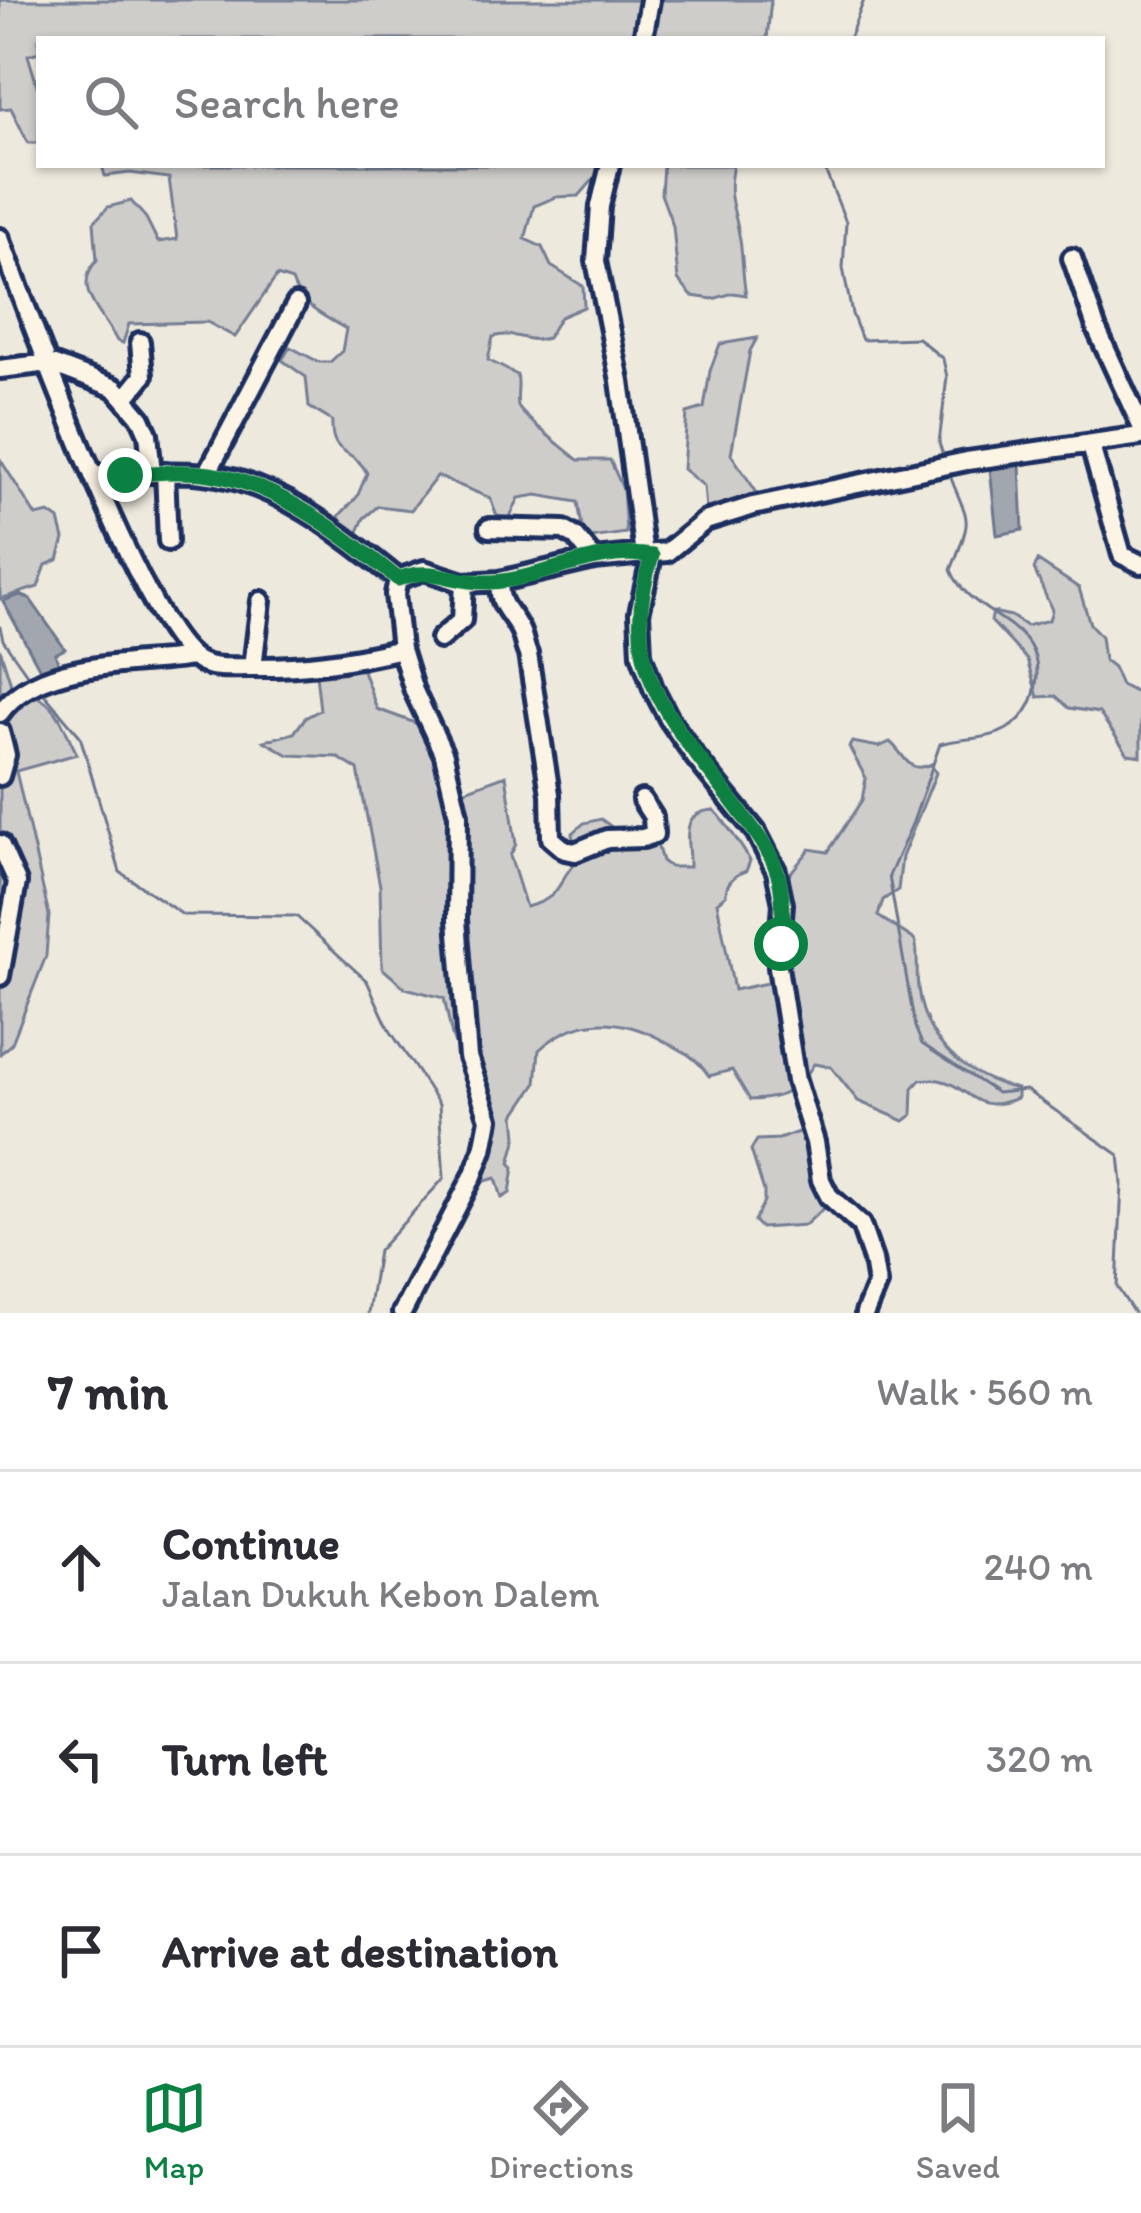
<!DOCTYPE html>
<html lang="en">
<head>
<meta charset="utf-8">
<style>
	body { margin:0; font-family:Itim,sans-serif; background:#f2f2f3; color:#2b2b33 }
	.stop { position:absolute; width:36px; height:36px; margin:-27px; border:9px solid #0b8043; border-radius:50%; background:#fff }
	.stop.end { background:#0b8043; border-color:#fff; box-shadow:0 3px 12px #0008 }
	.list { margin:0; padding:0; list-style:none }
	h2 { display:flex; justify-content:space-between; align-items:center; height:156px; margin:0; padding:0 48px; font-size:51px }
	h2 small { font-size:39px; font-weight:400; color:#7c7c81 }
	.list li { display:grid; grid-template-columns:78px 1fr auto; gap:36px; align-items:center; box-sizing:border-box; height:192px; padding:0 48px; border-top:3px solid #e1e1e2 }
	.list b { display:block; font-size:45px; white-space:nowrap }
	.list p { margin:0; font-size:39px; white-space:nowrap; color:#7c7c81 }
	.list em { font-size:39px; font-style:normal; color:#7c7c81 }
	.icon { flex:none; width:66px; height:66px; fill:none; stroke:currentColor; stroke-width:2; stroke-linecap:round; stroke-linejoin:round }
	.map { position:relative; flex:none; width:1141px; height:1313px; overflow:hidden }
	.search { position:absolute; background:#fff; box-shadow:0 3px 9px #0004; left:36px; right:36px; top:36px; height:132px; display:flex; align-items:center; gap:30px; box-sizing:border-box; padding:0 42px; border-radius:0px; color:#7c7c81; font-size:45px }
	.sheet { height:732px; background:#fff }
	nav { display:flex; justify-content:space-around; align-items:center; box-sizing:border-box; height:168px; border-top:3px solid #e1e1e2; background:#fff; font-size:33px; color:#7c7c81 }
	nav a { display:grid; justify-items:center; gap:6px }
	nav .on { color:#0b8043 }
	.map>svg:first-child { display:block }
</style>
</head>
<body>
<div class="map">
<svg width="1141" height="1313" viewBox="0 0 1141 1313">
	<rect width="100%" height="100%" fill="#eee9dd"/>
	<filter id="ink" filterUnits="userSpaceOnUse"><feTurbulence type="fractalNoise" baseFrequency=".00833" numOctaves="2"/><feDisplacementMap in="SourceGraphic" scale="24" xChannelSelector="R" yChannelSelector="G"/><feConvolveMatrix kernelMatrix="1 2 1 2 8 2 1 2 1" color-interpolation-filters="sRGB"/></filter>
	<g filter="url(#ink)">
		<!-- green -->
		<path fill="#cfcdca" stroke="#757e94" stroke-width="3" d="M0 0H771L767 39H39V52L28 55 39 92V143H28L11 108 0 109Z
			M102 165H598L599 173 579 196 556 197 534 206 525 239 542 247 551 266 583 286 584 307 560 317 547 338C527 344 514 330 493 337L488 360 517 375C520 386 516 395 518 406 519 414 568 451 578 460H610L623 489 626 533 591 538 582 527 578 502 537 495 519 498 509 519H498L490 498 437 476 411 510 378 506 364 518 357 534 344 531 339 516 357 497 367 473C353 446 330 458 332 421L309 407 306 377 282 360 290 347 319 362H330L342 351 346 329C324 316 300 306 292 281L277 276 235 337 207 322 129 324 123 343 117 341C102 312 71 289 97 260L94 222 108 207 131 201 146 218 158 242 177 239 169 178 130 173 105 176Z
			M663 165H733C726 197 734 205 739 234 743 254 742 275 746 295L733 293 713 299 692 296 678 280 673 226 661 194Z
			M757 338 750 351 731 454 757 493 706 509 704 486 683 469 687 413 704 408 710 371 720 344Z
			M0 459 36 516 49 513 59 520 64 539 58 560 46 565 38 587 0 599Z
			M1038 561 1079 588 1090 624 1101 636 1104 660 1113 667 1121 685 1141 695V756L1128 754 1099 713 1069 708 1056 696 1038 697 1027 660 991 621 993 612 1011 616 1026 626 1049 620 1052 610 1034 569Z
			M0 649 12 687C58 700 57 714 77 754L16 771 49 915 46 956 12 1043 0 1054Z
			M361 665 377 709 440 732 451 769 463 791 506 775 516 844 510 856 526 907C563 898 555 884 577 860L572 834 584 823 601 819 636 845 657 844 662 861 670 867H689C690 841 677 812 714 810 722 817 745 851 750 861L746 871C734 875 726 882 726 895L717 902 734 990 786 979C784 944 791 911 788 876L810 849 828 852 862 800 866 778 849 747 852 742 879 747 890 742C906 755 907 775 931 764L936 773 902 857 898 890 883 900 878 916 915 940C919 956 916 972 918 988 924 1042 966 1077 1017 1089V1098C965 1120 970 1073 920 1080L913 1088 912 1115 904 1121 858 1101 831 1067 814 1064C797 1091 784 1099 750 1100L732 1070 709 1076C697 1058 684 1051 664 1041 621 1017 578 1014 539 1050L536 1084 515 1115 517 1137 510 1163 514 1167 510 1193 502 1198 496 1178 475 1184 491 1143 452 1036 444 998 405 988 382 968 380 886 358 770 337 757 289 755 264 741 294 733 305 718 320 710 316 674Z
			M798 1132 819 1151 832 1188 826 1206 805 1225 761 1228 754 1221 764 1202V1191L751 1150 757 1140 779 1139Z"/>
		<!-- water -->
		<path fill="#a2a7af" stroke="#6c778f" stroke-width="3" d="M1020 465 1023 530 997 535 990 469Z
			M20 595 30 599 65 649 55 654 60 666 41 671 3 601Z"/>
		<g fill="none" stroke-linecap="round" stroke-linejoin="round">
			<!-- stream -->
			<path stroke="#6c778f" stroke-width="3" d="M849 39 864 0
				M823 165 846 222 843 268 852 314 862 340 918 338 943 359 947 377 939 443 945 461
				M948 470C968 526 975 510 951 570 971 622 1054 619 1034 694 1030 709 1019 723 1005 730 987 740 960 738 940 744L913 822 889 876 915 1027 922 1044 997 1093 1026 1090 1119 1155 1122 1184 1117 1287 1134 1313
				M0 627 3 640 29 677
				M39 688 80 736 120 872 183 915 296 916 367 981 389 1029 439 1104 444 1178 378 1251 368 1313"/>
			<defs>
				<path id="minor" d="M643 39 650 0
					M610 165 600 206 596 261 620 381 644 554 667 552 705 521 753 506 967 461 1141 436
					M0 238C26 307 146 640 202 663 216 669 233 667 248 667 302 668 348 662 401 649
					M1072 258 1097 330 1141 426
					M0 369 49 363 115 388 141 418 148 434 152 473
					M126 397 143 376 140 342
					M1091 446 1122 555 1141 564
					M165 472 168 541
					M93 474C130 475 168 470 204 474 277 481 343 535 398 579
					M207 474 296 304
					M489 528 564 530 576 537 594 559
					M652 556 639 613 641 654 653 688 669 719 695 757 756 832 776 871 783 904 778 967 796 1081 815 1142 821 1180 829 1196 861 1225 873 1260 877 1284 865 1313
					M500 581C496 607 515 614 522 635 524 641 525 648 528 654L550 794 551 838 565 850 575 852 607 839 643 838 654 834 653 817 642 800
					M440 639 462 620 464 583
					M253 667 261 601
					M0 713C38 659 135 666 192 657
					M0 732 6 755 0 776
					M0 844 17 882 0 976
					M402 1313 473 1176 483 1150 489 1119 468 1057 457 920 458 815 444 755 414 691 401 649 395 594 398 579 424 570 464 583 500 581 594 559 644 554"/>
			</defs>
			<!-- minor casing -->
			<use href="#minor" stroke="#1b2f5e" stroke-width="26"/>
			<!-- minor -->
			<use href="#minor" stroke="#fcf5e5" stroke-width="16"/>
		</g>
	</g>
	<g fill="none" stroke-linecap="round" stroke-linejoin="round" filter="url(#ink)">
		<!-- route -->
		<path stroke="#0b8043" stroke-width="15" d="M125 475C153 473 182 470 210 474 281 485 343 535 398 579 435 565 452 584 491 582 545 579 597 546 652 556 614 674 677 726 742 814 757 834 773 854 779 878 784 900 783 921 781 944"/>
	</g>
</svg>
<div class="stop" style="left:781px;top:944px"></div>
<div class="stop end" style="left:125px;top:475px"></div>
<div class="search"><svg class="icon" aria-label="search" viewBox="0 0 24 24"><circle cx="10" cy="10" r="6"/><path d="M15 15l6 6"/></svg>Search here</div>
</div>
<section class="sheet">
<h2>7 min<small>Walk · 560 m</small></h2>
<ul class="list">
<li><svg class="icon" aria-label="ahead" viewBox="0 0 24 24"><path d="M12 20V5M6 11l6-6 6 6"/></svg><div><b>Continue</b><p>Jalan Dukuh Kebon Dalem</p></div><em>240 m</em></li>
<li><svg class="icon" aria-label="left" viewBox="0 0 24 24"><path d="M17 20v-9H6M10 6l-5 5 5 5"/></svg><div><b>Turn left</b></div><em>320 m</em></li>
<li><svg class="icon" aria-label="arrive" viewBox="0 0 24 24"><path d="M6 21V4h12l-3 4 3 4H6"/></svg><div><b>Arrive at destination</b></div></li>
</ul>
</section>
<nav>
<a class="on"><svg class="icon" aria-label="map" viewBox="0 0 24 24"><path d="M3 6l6-2 6 2 6-2v14l-6 2-6-2-6 2zM9 4v14M15 6v14"/></svg>Map</a>
<a><svg class="icon" aria-label="directions" viewBox="0 0 24 24"><path d="M12 3l9 9-9 9-9-9zM9 14v-3h6M13 9l2 2-2 2"/></svg>Directions</a>
<a><svg class="icon" aria-label="saved" viewBox="0 0 24 24"><path d="M7 4h10v16l-5-4-5 4z"/></svg>Saved</a>
</nav>
</body>
</html>
